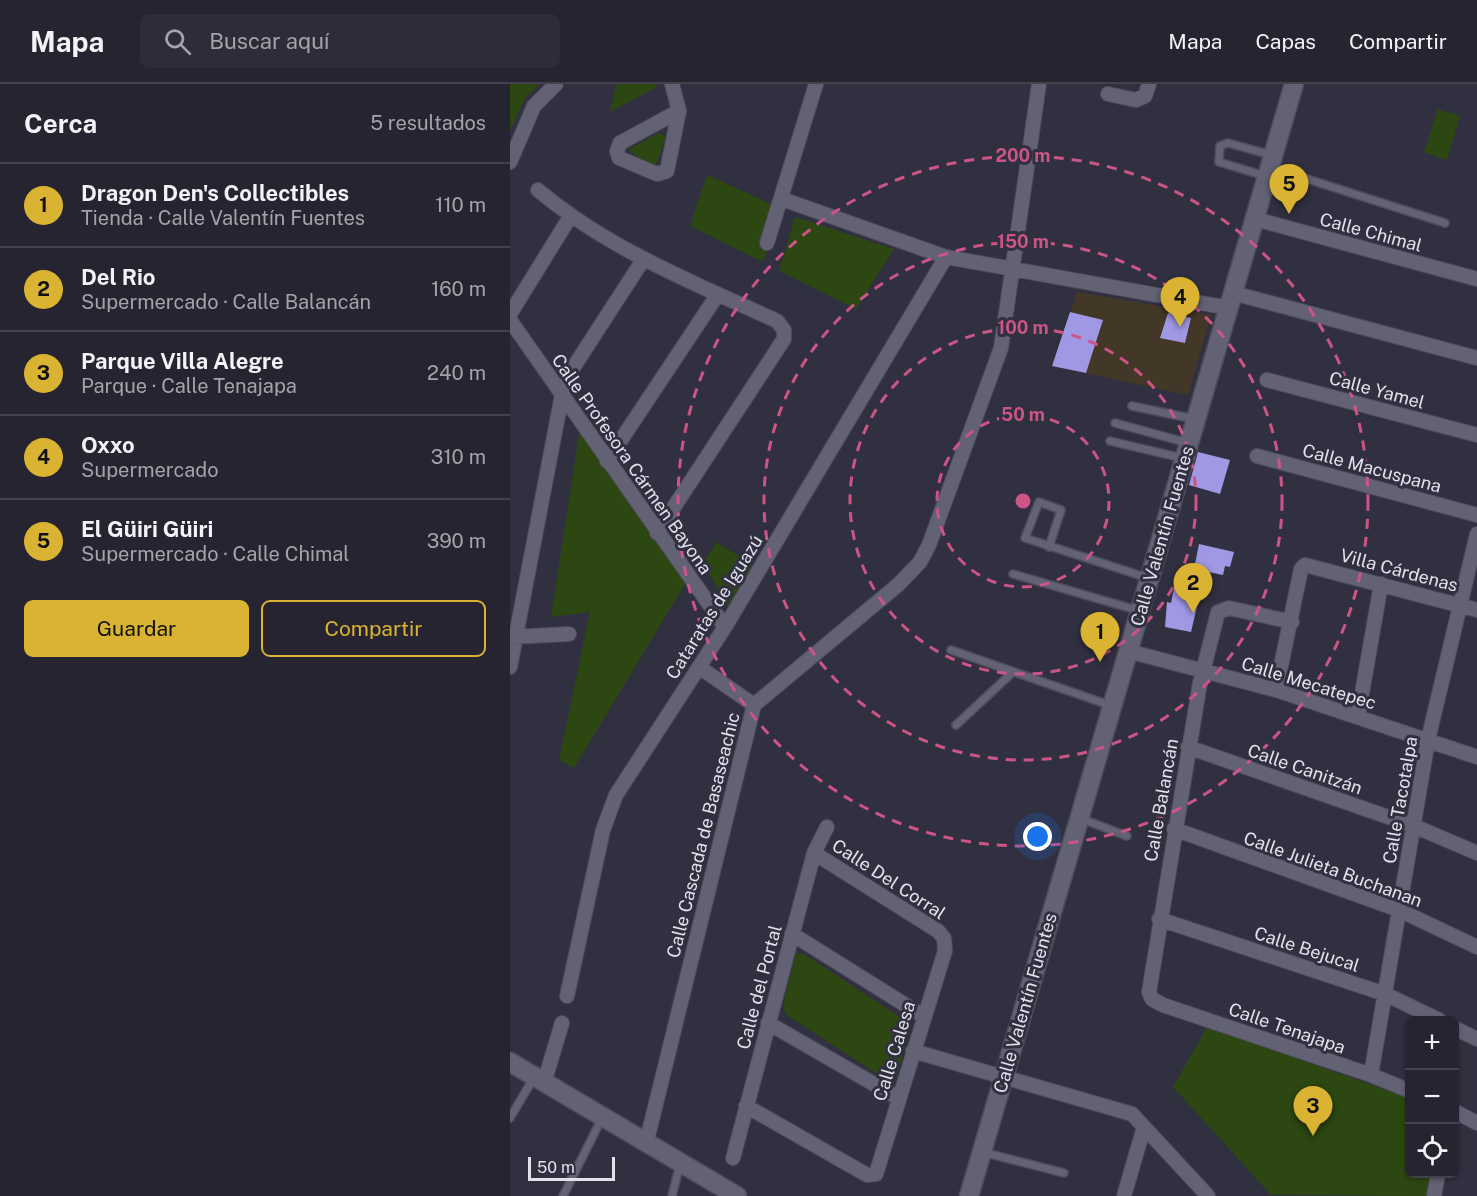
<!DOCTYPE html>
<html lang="es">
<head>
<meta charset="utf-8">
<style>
	body { margin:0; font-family:"Public Sans",sans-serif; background:#2d2c38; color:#f1f3f6 }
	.controls { position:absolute; right:18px; bottom:18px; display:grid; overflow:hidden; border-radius:9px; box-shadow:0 2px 4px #0004 }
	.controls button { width:54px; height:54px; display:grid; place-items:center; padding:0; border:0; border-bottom:2px solid #42414c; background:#252430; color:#f1f3f6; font:30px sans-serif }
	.scale { position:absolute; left:18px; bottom:15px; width:87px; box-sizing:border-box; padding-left:6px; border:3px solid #e2e1ec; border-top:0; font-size:16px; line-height:21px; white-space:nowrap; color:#e2e1ec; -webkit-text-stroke:4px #313040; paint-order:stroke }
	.you { position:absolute; left:528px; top:753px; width:21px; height:21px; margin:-15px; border:4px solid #fff; border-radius:50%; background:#1a73e8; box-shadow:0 0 0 9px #1a73e833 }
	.badge { display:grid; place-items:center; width:39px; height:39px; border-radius:50%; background:#dab333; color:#111; font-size:20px; font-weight:700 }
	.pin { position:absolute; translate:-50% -50px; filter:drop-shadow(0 2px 3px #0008) }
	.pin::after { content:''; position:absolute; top:32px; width:21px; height:18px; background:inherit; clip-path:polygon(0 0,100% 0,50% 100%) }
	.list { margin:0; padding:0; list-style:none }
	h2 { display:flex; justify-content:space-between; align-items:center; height:78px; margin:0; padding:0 24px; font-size:26px }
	h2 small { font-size:20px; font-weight:400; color:#a3a4ab }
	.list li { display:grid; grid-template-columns:39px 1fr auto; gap:18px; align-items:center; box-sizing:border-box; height:84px; padding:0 24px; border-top:2px solid #42414c }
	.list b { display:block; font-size:22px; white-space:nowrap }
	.list p { margin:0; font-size:20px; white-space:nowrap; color:#a3a4ab }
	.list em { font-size:20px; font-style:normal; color:#a3a4ab }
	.actions { display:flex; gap:12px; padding:18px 24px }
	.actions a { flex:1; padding:14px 0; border:2px solid #dab333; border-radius:9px; text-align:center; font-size:21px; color:#dab333 }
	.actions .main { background:#dab333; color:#111 }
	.icon { flex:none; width:33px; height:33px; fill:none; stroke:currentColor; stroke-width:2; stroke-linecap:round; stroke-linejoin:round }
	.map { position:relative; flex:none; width:967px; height:1112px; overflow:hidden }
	header { display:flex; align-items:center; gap:36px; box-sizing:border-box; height:84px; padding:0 30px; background:#252430; border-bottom:2px solid #42414c }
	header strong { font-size:28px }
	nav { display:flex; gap:33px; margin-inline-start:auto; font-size:21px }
	.search { width:420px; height:54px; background:#2d2c38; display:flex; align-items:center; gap:15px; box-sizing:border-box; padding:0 21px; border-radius:9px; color:#a3a4ab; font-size:22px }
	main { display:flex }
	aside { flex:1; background:#252430 }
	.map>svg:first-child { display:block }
</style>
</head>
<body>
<header>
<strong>Mapa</strong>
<div class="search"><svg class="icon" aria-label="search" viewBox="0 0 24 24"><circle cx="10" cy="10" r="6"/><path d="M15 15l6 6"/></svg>Buscar aquí</div>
<nav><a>Mapa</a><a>Capas</a><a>Compartir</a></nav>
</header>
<main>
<aside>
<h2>Cerca<small>5 resultados</small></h2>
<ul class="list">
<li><span class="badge">1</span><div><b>Dragon Den's Collectibles</b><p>Tienda · Calle Valentín Fuentes</p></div><em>110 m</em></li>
<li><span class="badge">2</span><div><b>Del Rio</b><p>Supermercado · Calle Balancán</p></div><em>160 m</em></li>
<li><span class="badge">3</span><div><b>Parque Villa Alegre</b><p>Parque · Calle Tenajapa</p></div><em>240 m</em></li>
<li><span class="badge">4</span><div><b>Oxxo</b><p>Supermercado</p></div><em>310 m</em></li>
<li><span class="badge">5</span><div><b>El Güiri Güiri</b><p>Supermercado · Calle Chimal</p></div><em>390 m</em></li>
</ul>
<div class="actions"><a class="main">Guardar</a><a>Compartir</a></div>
</aside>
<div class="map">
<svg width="967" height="1112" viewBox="0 0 967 1112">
	<rect width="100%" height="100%" fill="#313040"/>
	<!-- commercial -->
	<path fill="#433828" d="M567 208 701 231 678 311 542 282Z"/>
	<!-- green -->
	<path fill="#2c4711" d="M0 0H30L15 14 0 47Z
		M106 0H145L147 3 100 28Z
		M928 25 950 32 937 76 914 68Z
		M148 49 156 52 145 84 118 66Z
		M197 91 272 125 253 178 180 142Z
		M285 133 384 165 346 225 269 187Z
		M70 344 175 500 64 684 49 676 80 528 41 533Z
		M206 458 245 482 219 523 193 480Z
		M286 870H294L397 938 400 946 386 994 378 997 275 930 273 920Z
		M697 943 899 1014 900 1090H921L917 1112 761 1111 663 1003Z"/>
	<!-- building -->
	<path fill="#a098e4" d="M560 228 593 236 576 289 542 282Z
		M658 229 681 234 675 259 650 254Z
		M688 368 720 376 710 410 679 401Z
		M689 460 724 468 720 483 715 482 713 491 684 485Z
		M665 499 687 503 684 513 689 514 681 548 655 543 657 518 661 519Z"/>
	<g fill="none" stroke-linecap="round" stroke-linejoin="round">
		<defs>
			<path id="lane" d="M760 83 935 139
				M755 92 709 78 710 62 718 59 761 71
				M622 322 684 335
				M605 339 678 359
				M600 357 672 374
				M539 463 551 426 529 418 515 454 638 494
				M503 490 630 527
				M441 566 602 622
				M446 641 503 588
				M572 735 617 752
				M0 1034 23 995
				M472 1068 554 1089
				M53 1112 92 1034
				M162 1112 170 1080"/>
			<path id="street" d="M162 0 169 27 157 87 147 90 109 74 107 67 110 59 169 27
				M598 10 626 16 635 12 639 0
				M0 78 24 22 46 0
				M28 106C98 165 184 199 267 237L274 246V255L147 449
				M272 115 436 173 719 224
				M745 135 967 195
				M257 159 306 0
				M723 209 967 274
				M0 230 60 133
				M0 236 215 543
				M757 296 967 351
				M747 372 967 431
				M97 377 208 210
				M782 538 719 524 708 528 690 599 639 908 642 915 653 921 861 991 900 1007
				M0 553 59 550
				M618 567 766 606 967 673
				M0 583 52 311 61 287 133 176
				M189 583 244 621
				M766 606 791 485 795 481 967 526
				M848 632 871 500
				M678 663 904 742 967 769
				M664 745 889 826 967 863
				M649 835 875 910 929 936
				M282 850 413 932
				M57 912 93 746 106 711 215 543 436 173
				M258 939 388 1014
				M944 944 967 955
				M403 967 622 1030 698 1112
				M861 991 918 656 967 450
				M34 999 52 939
				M236 1022 357 1091 366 1090 435 867 434 854 428 847 304 769
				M944 1027 967 1039
				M136 1060 244 621 389 500 410 478 419 461 491 264 529 0
				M223 1074 304 769 317 743
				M614 1112 634 1043
				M924 1112 928 1090"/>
			<path id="secondary" d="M0 978 227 1112
				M459 1112 784 0"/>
		</defs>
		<!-- lane casing -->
		<use href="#lane" stroke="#4d4c5a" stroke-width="10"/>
		<!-- street casing -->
		<use href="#street" stroke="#4d4c5a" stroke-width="16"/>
		<!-- secondary casing -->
		<use href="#secondary" stroke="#4d4c5a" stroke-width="21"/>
		<!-- lane -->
		<use href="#lane" stroke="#636274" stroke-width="7"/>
		<!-- street -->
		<use href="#street" stroke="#636274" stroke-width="14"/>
		<!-- secondary -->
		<use href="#secondary" stroke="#636274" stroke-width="18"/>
	</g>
	<!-- distance rings -->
	<g fill="none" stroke="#cc5486" stroke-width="3" stroke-dasharray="10 8">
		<circle cx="513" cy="417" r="86"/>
		<circle cx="513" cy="417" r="173"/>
		<circle cx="513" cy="417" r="259"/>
		<circle cx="513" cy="417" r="345"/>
	</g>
	<g text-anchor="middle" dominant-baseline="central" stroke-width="6" stroke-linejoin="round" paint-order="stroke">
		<!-- street labels -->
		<g font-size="18" fill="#e2e1ec" stroke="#313040">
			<text transform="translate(861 148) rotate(15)">Calle Chimal</text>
			<text transform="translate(867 306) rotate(15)">Calle Yamel</text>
			<text transform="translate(122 380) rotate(55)">Calle Profesora Cármen Bayona</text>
			<text transform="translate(862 384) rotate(15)">Calle Macuspana</text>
			<text transform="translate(652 452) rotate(-74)">Calle Valentín Fuentes</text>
			<text transform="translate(889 486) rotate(15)">Villa Cárdenas</text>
			<text transform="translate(204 523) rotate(-58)">Cataratas de Iguazú</text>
			<text transform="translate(799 599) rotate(17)">Calle Mecatepec</text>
			<text transform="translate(795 685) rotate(19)">Calle Canitzán</text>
			<text transform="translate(651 716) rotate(-80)">Calle Balancán</text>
			<text transform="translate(890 716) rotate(-80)">Calle Tacotalpa</text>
			<text transform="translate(193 751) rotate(-76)">Calle Cascada de Basaseachic</text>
			<text transform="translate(823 785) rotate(20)">Calle Julieta Buchanan</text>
			<text transform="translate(379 795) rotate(33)">Calle Del Corral</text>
			<text transform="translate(797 865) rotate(18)">Calle Bejucal</text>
			<text transform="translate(249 903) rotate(-75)">Calle del Portal</text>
			<text transform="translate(515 919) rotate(-74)">Calle Valentín Fuentes</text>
			<text transform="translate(777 944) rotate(19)">Calle Tenajapa</text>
			<text transform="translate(384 967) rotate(-73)">Calle Calesa</text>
		</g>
	</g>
	<circle cx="513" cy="417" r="9" fill="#cc5486" stroke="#313040" stroke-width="3"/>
	<g font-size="18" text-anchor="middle" font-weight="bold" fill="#cc5486" stroke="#313040" stroke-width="6" stroke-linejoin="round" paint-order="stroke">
		<text x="513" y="78">200 m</text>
		<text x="513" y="164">150 m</text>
		<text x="513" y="250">100 m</text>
		<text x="513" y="337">50 m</text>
	</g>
</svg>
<div class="controls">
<button>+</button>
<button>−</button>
<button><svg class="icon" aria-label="locate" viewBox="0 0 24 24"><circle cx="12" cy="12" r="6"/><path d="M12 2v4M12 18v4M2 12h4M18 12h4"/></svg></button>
</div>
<div class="scale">50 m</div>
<div class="you"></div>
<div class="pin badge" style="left:590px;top:578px">1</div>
<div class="pin badge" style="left:683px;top:529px">2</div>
<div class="pin badge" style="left:803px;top:1052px">3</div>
<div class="pin badge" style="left:670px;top:243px">4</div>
<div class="pin badge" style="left:779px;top:130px">5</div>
</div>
</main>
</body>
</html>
